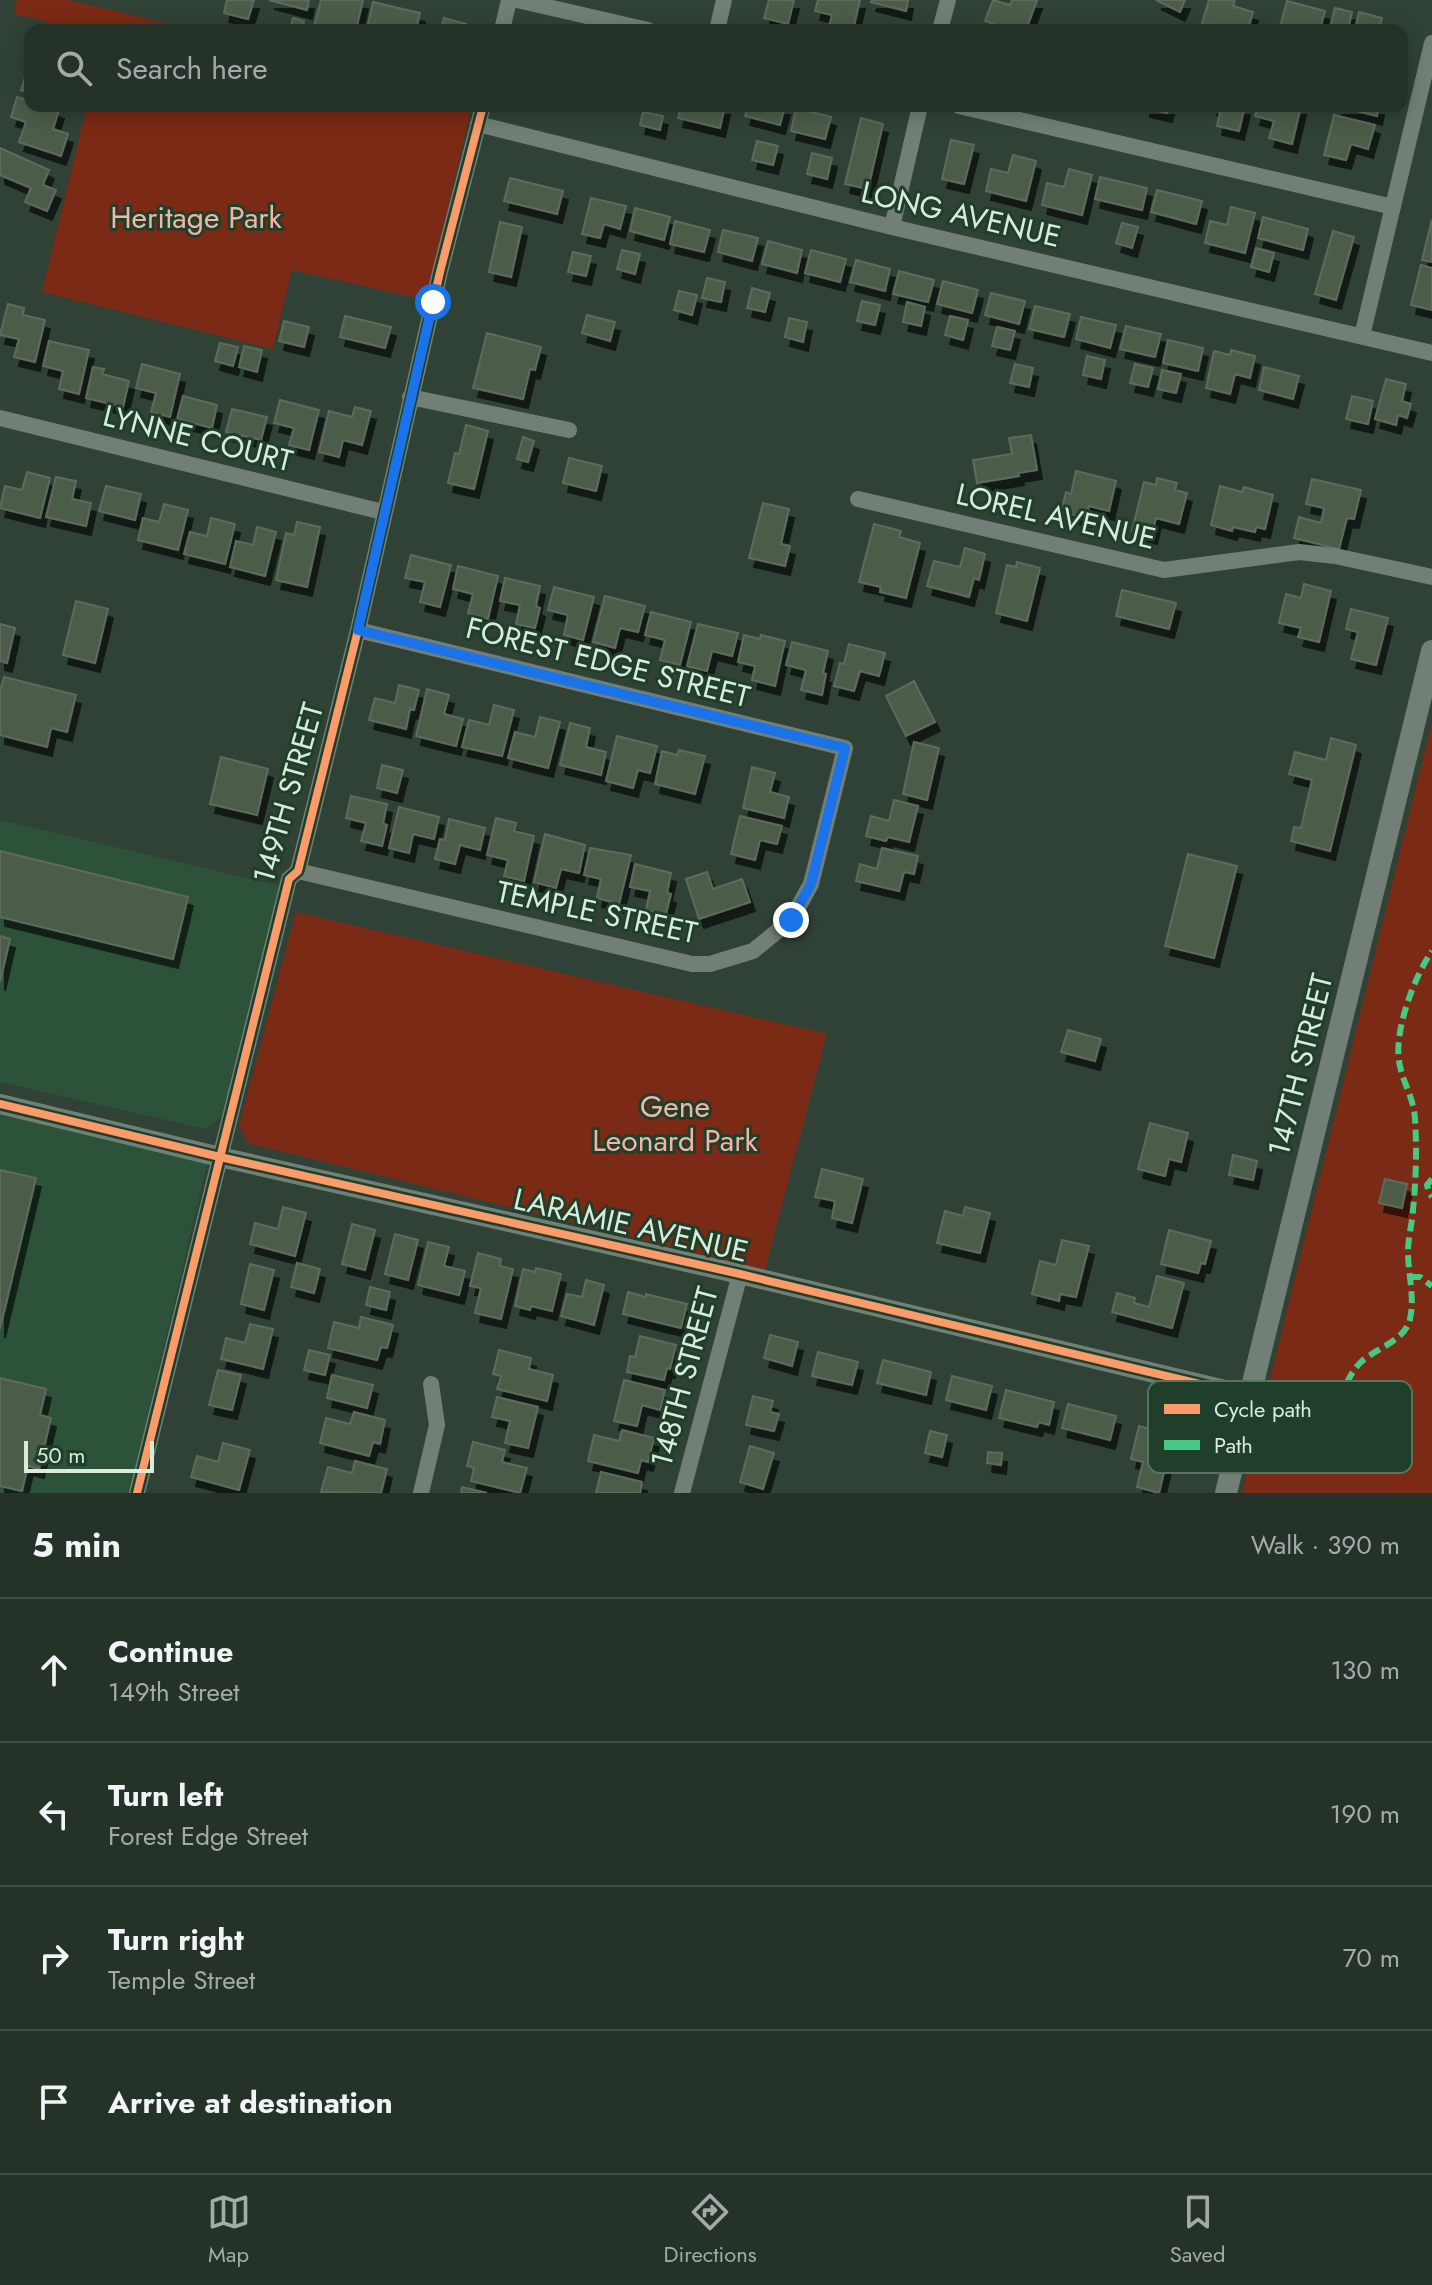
<!DOCTYPE html>
<html lang="en">
<head>
<meta charset="utf-8">
<style>
	body { margin:0; font-family:Jost,sans-serif; background:#303e34; color:#f1f3f6 }
	.scale { position:absolute; left:24px; bottom:20px; width:130px; box-sizing:border-box; padding-left:8px; border:4px solid #d8ebdd; border-top:0; font-size:22px; line-height:28px; white-space:nowrap; color:#d8ebdd; -webkit-text-stroke:6px #1f3f2a; paint-order:stroke }
	.stop { position:absolute; width:24px; height:24px; margin:-18px; border:6px solid #1a73e8; border-radius:50%; background:#fff }
	.stop.end { background:#1a73e8; border-color:#fff; box-shadow:0 2px 8px #0008 }
	.list { margin:0; padding:0; list-style:none }
	h2 { display:flex; justify-content:space-between; align-items:center; height:104px; margin:0; padding:0 32px; font-size:34px }
	h2 small { font-size:26px; font-weight:400; color:#a3aaa8 }
	.list li { display:grid; grid-template-columns:52px 1fr auto; gap:24px; align-items:center; box-sizing:border-box; height:144px; padding:0 32px; border-top:2px solid #414d45 }
	.list b { display:block; font-size:30px; white-space:nowrap }
	.list p { margin:0; font-size:26px; white-space:nowrap; color:#a3aaa8 }
	.list em { font-size:26px; font-style:normal; color:#a3aaa8 }
	.icon { flex:none; width:44px; height:44px; fill:none; stroke:currentColor; stroke-width:2; stroke-linecap:round; stroke-linejoin:round }
	.map { position:relative; flex:none; width:1432px; height:1493px; overflow:hidden }
	.search { position:absolute; background:#243228; box-shadow:0 4px 20px #0003; left:24px; right:24px; top:24px; height:88px; display:flex; align-items:center; gap:20px; box-sizing:border-box; padding:0 28px; border-radius:16px; color:#a3aaa8; font-size:30px }
	.sheet { height:680px; background:#243228 }
	nav { display:flex; justify-content:space-around; align-items:center; box-sizing:border-box; height:112px; border-top:2px solid #414d45; background:#243228; font-size:22px; color:#a3aaa8 }
	nav a { display:grid; justify-items:center; gap:4px }
	nav .on { color:#9db0a3 }
	.map>svg:first-child { display:block }
</style>
</head>
<body>
<div class="map">
<svg width="1432" height="1493" viewBox="0 0 1432 1493">
	<defs>
		<filter id="shadow"><feDropShadow dx="5" dy="9" stdDeviation="0" flood-color="#0009"/></filter>
	</defs>
	<rect width="100%" height="100%" fill="#304236"/>
	<!-- built -->
	<path fill="#2d523a" d="M0 820 280 886 223 1115 206 1129 0 1082Z
		M0 1110 208 1160 129 1493H0Z"/>
	<!-- green -->
	<path fill="#7a2a15" d="M17 0H69L195 30H82L14 14Z
		M87 106H472L426 300 292 270 273 349 42 292Z
		M1432 723V1493H1242Z
		M296 912 827 1034 765 1270 248 1143 239 1126Z"/>
	<!-- building -->
	<path fill="#4c5d48" stroke="#5e6a5e" stroke-width="2" filter="url(#shadow)" d="M227 0H254L248 19 224 13Z
		M269 0H309L307 10Z
		M321 0H363L356 30H313Z
		M769 0H794L788 24 764 18Z
		M818 0H860L853 30H828L832 15 815 11Z
		M872 0H908L906 11 871 2Z
		M993 0 1010 5 1012 0H1037L1026 30H1010L985 21Z
		M1156 0H1185L1180 12Z
		M1209 0H1235L1233 6 1253 12 1248 30H1232L1215 25 1214 30H1200Z
		M1287 1 1325 11 1320 30 1297 28 1296 30H1279Z
		M373 2 420 13 416 30H393L368 24Z
		M1335 8 1352 12 1348 30 1330 27Z
		M1359 12 1382 18 1379 30H1355Z
		M293 18 304 21 302 30H290Z
		M444 18 466 24 464 30H441Z
		M29 65 30 66V93L21 90Z
		M17 97 30 101V106H47L59 110 53 129 68 134 61 156 19 142 26 122 11 117Z
		M681 106H725L720 128 678 118Z
		M748 106H785L780 125 745 116Z
		M1145 106H1169L1167 113 1145 108Z
		M1211 106H1245L1239 131 1217 126 1221 108Z
		M1258 106H1301L1292 144 1269 138 1274 121 1255 116Z
		M1336 106H1379L1377 116Z
		M796 108 831 117 825 139 791 131Z
		M643 112 663 116 660 130 640 125Z
		M1334 115 1375 125 1368 149 1351 144 1346 160 1324 155Z
		M861 118 883 124 868 189 845 184Z
		M951 140 974 145 964 184 942 179Z
		M757 141 778 146 773 165 752 160Z
		M0 148 49 170 43 185 56 190 47 211 25 202 31 188 0 175Z
		M812 153 832 158 827 179 807 174Z
		M1013 155 1036 161 1026 201 986 191 991 169 1008 173Z
		M1069 169 1092 175 1082 215 1042 205 1047 183 1064 187Z
		M1100 177 1147 188 1142 210 1095 199Z
		M510 178 563 191 557 214 504 201Z
		M1157 190 1202 201 1196 224 1151 212Z
		M591 198 626 206 620 229 604 224 600 238 582 234Z
		M1231 207 1255 213 1245 253 1205 243 1210 221 1227 225Z
		M635 208 670 217 664 240 630 231Z
		M1263 217 1308 229 1303 250 1258 238Z
		M1432 219V262L1422 260Z
		M675 221 710 230 704 252 670 244Z
		M500 222 522 227 511 277 489 272Z
		M1122 223 1138 227 1132 248 1116 243Z
		M723 230 758 238 752 261 718 252Z
		M1333 231 1354 237 1336 300 1315 294Z
		M768 241 802 250 797 273 762 264Z
		M1256 248 1274 253 1269 272 1251 267Z
		M622 250 640 254 635 274 617 269Z
		M811 250 846 259 840 282 805 273Z
		M573 252 591 256 586 276 568 272Z
		M856 260 890 269 885 291 850 282Z
		M1421 265 1432 268V310L1411 305Z
		M899 271 934 280 928 302 893 294Z
		M707 278 725 282 721 302 702 298Z
		M943 281 978 290 972 313 937 304Z
		M752 288 770 293 765 312 747 308Z
		M679 291 697 295 692 315 674 310Z
		M991 293 1025 301 1019 324 985 315Z
		M862 301 880 305 875 325 857 321Z
		M907 302 925 307 921 326 903 322Z
		M8 304 24 308 23 315 45 320 35 362 14 357 19 339 0 335Z
		M1035 306 1070 314 1064 337 1029 329Z
		M587 315 615 322 610 341 582 333Z
		M345 316 391 327 385 348 340 337Z
		M950 316 968 320 963 340 945 335Z
		M1081 317 1116 325 1110 348 1076 339Z
		M789 318 807 322 803 342 785 337Z
		M284 321 309 327 304 347 279 341Z
		M1126 326 1161 334 1155 357 1120 349Z
		M997 327 1015 331 1010 350 992 346Z
		M487 333 541 347 535 370 530 369 523 399 473 388Z
		M1168 340 1203 348 1198 371 1163 363Z
		M49 341 89 350 79 394 59 389 63 371 43 366Z
		M220 343 238 347 233 366 215 361Z
		M244 346 262 350 257 372 239 367Z
		M1231 350 1255 356 1250 378 1235 374 1230 394 1206 388 1214 351 1230 355Z
		M1087 356 1105 360 1101 379 1083 375Z
		M142 364 180 374 170 417 151 412 156 393 136 388Z
		M1015 364 1033 368 1029 387 1010 383Z
		M1135 364 1153 368 1148 387 1130 383Z
		M93 367 104 369 102 374 129 381 123 407 86 398Z
		M1264 367 1299 376 1293 399 1259 390Z
		M1162 370 1181 374 1176 393 1158 389Z
		M1386 379 1406 384 1402 401 1411 404 1407 418 1398 415 1396 425 1375 419Z
		M183 396 217 405 212 428 177 419Z
		M1352 396 1373 401 1368 424 1346 419Z
		M280 400 319 410 309 450 289 445 294 428 274 423Z
		M355 407 371 411 362 445 343 440 339 457 319 452 329 411 352 417Z
		M232 409 267 417 261 440 226 432Z
		M466 425 488 431 474 489 448 483 455 453 459 454Z
		M1031 435 1037 470 1018 473 1019 476 977 483 973 460 1012 454 1009 438Z
		M523 437 534 441 528 462 517 459Z
		M569 458 602 466 596 491 563 483Z
		M1076 471 1116 481 1109 511 1089 506 1086 518 1061 512 1066 492 1071 494Z
		M27 472 50 478 40 518 0 508 5 486 22 490Z
		M56 477 76 481 72 499 91 503 86 526 46 517Z
		M1157 478 1177 483 1175 490 1187 493 1179 524 1156 518 1152 535 1132 531 1144 482 1156 485Z
		M1312 479 1361 490 1354 519 1347 518 1339 549 1294 538 1299 517 1321 523 1324 508 1306 504Z
		M106 486 141 494 135 520 99 511Z
		M1220 486 1242 492 1244 487 1273 495 1265 529 1256 527 1255 532 1233 527 1232 531 1211 525Z
		M763 503 789 509 781 544 790 546 785 566 749 558Z
		M164 504 188 510 178 550 138 540 143 518 159 522Z
		M211 518 235 524 225 564 184 554 190 532 207 536Z
		M297 522 320 527 307 587 276 580 286 533 294 535Z
		M874 524 901 531 899 537 920 543 906 598 880 592 881 587 859 582Z
		M257 527 276 532 265 576 230 567 236 541 253 545Z
		M965 548 985 554 979 580 974 578 969 597 927 586 934 561 960 567Z
		M411 555 451 565 440 607 420 602 425 582 405 578Z
		M1017 562 1040 568 1027 621 996 613 1007 565 1016 567Z
		M458 566 498 576 488 619 468 613 473 594 453 589Z
		M505 578 540 586 536 606 540 608 535 628 516 624 520 605 500 601Z
		M1304 584 1331 591 1319 642 1298 637 1301 628 1279 623 1286 594 1301 598Z
		M554 587 594 597 583 640 564 635 568 615 548 610Z
		M1122 590 1176 603 1169 629 1116 616Z
		M605 596 645 606 638 632 620 628 615 648 593 642Z
		M76 601 108 609 95 663 63 655Z
		M1351 609 1388 618 1376 665 1351 659 1358 632 1346 629Z
		M651 612 691 622 680 665 660 660 665 640 645 635Z
		M0 624 15 628 7 663 0 661Z
		M698 624 738 633 732 656 712 651 707 671 687 666Z
		M744 635 760 639 761 635 785 641 775 686 752 680 755 666 738 662Z
		M792 642 828 651 823 673 826 674 822 695 801 690 806 670 786 665Z
		M849 644 885 653 879 676 860 671 854 691 834 686 840 663 844 664Z
		M4 677 76 695 67 732 51 728 47 747 0 735V691Z
		M914 681 935 722 906 736 886 696Z
		M399 685 419 690 414 710 410 709 406 729 369 720 375 698 395 703Z
		M427 689 449 695 444 714 463 719 456 746 416 736Z
		M494 705 514 710 502 756 462 747 469 720 489 725Z
		M540 717 560 722 548 768 508 758 515 732 535 737Z
		M570 723 590 728 586 747 606 752 601 775 560 765Z
		M617 736 657 746 650 773 638 770 633 788 606 781Z
		M1331 738 1356 745 1330 851 1291 841 1294 827 1301 828 1312 780 1289 774 1295 752 1326 760Z
		M914 742 939 748 927 800 903 794Z
		M679 750 705 756 695 794 655 784 662 751 677 755Z
		M221 757 268 769 257 815 210 804Z
		M382 765 403 770 397 793 377 788Z
		M752 767 775 773 770 792 789 797 784 818 743 808Z
		M351 796 387 804 383 824 387 825 382 846 361 841 366 823 346 818Z
		M894 800 918 806 909 842 888 837 886 841 866 836 871 816 889 821Z
		M399 807 439 817 434 839 413 834 409 853 389 848Z
		M740 816 782 826 777 844 760 840 755 860 731 854Z
		M496 818 516 823 514 831 534 836 524 881 504 876 508 860 487 855Z
		M449 819 485 828 480 850 460 845 455 864 435 859 440 839 445 840Z
		M545 834 585 845 579 873 561 869 556 888 534 882Z
		M590 848 631 855 619 904 597 898 601 879 584 875Z
		M882 848 918 856 914 874 904 872 899 891 856 881 860 864 877 869Z
		M0 851 188 897 173 959 0 917Z
		M1188 854 1237 866 1214 958 1165 946Z
		M635 864 671 873 667 893 671 894 666 914 646 910 650 891 630 887Z
		M707 872 713 889 742 879 750 902 699 919 686 879Z
		M0 936 10 939 0 982Z
		M1068 1030 1101 1039 1095 1061 1061 1052Z
		M1150 1123 1188 1133 1181 1162 1169 1159 1165 1176 1138 1169Z
		M1233 1155 1257 1161 1253 1180 1229 1175Z
		M822 1169 863 1179 852 1223 832 1218 835 1201 815 1197Z
		M0 1170 36 1178 0 1329Z
		M1385 1179 1407 1184 1402 1208 1379 1203Z
		M283 1207 306 1213 295 1256 250 1244 255 1223 278 1229Z
		M965 1207 990 1213 980 1253 937 1243 945 1211 963 1216Z
		M352 1224 375 1230 365 1270 342 1264Z
		M1169 1230 1211 1241 1205 1264 1201 1263 1198 1273 1161 1264Z
		M395 1234 418 1240 408 1280 385 1274Z
		M1062 1240 1089 1246 1076 1297 1060 1294 1059 1301 1032 1294 1040 1261 1056 1265Z
		M428 1242 449 1247 444 1266 465 1271 459 1295 418 1285Z
		M478 1253 501 1259 500 1266 513 1269 501 1319 475 1313 481 1288 470 1286Z
		M297 1263 320 1269 314 1293 291 1287Z
		M250 1264 274 1270 264 1310 241 1304Z
		M536 1268 561 1274 552 1311 531 1306 530 1310 515 1306 523 1269 535 1272Z
		M1157 1276 1184 1283 1172 1328 1112 1312 1117 1293 1135 1298 1134 1303 1149 1307Z
		M586 1280 604 1285 594 1325 561 1316 567 1294 582 1297Z
		M370 1287 390 1292 386 1310 366 1305Z
		M628 1292 646 1297V1294L687 1304 681 1328 623 1314Z
		M361 1317 393 1325 387 1348 381 1347 377 1360 328 1348 334 1322 359 1328Z
		M250 1324 273 1329 263 1369 221 1359 226 1338 245 1343Z
		M770 1335 798 1342 792 1366 764 1358Z
		M640 1336 676 1345 670 1369 667 1368 664 1380 627 1372 630 1356 635 1357Z
		M309 1350 330 1355 325 1375 304 1370Z
		M499 1350 531 1358 529 1369 553 1375 547 1401 497 1389 501 1376 493 1374Z
		M818 1352 858 1362 852 1385 812 1376Z
		M883 1360 931 1372 926 1395 877 1383Z
		M218 1370 241 1375 232 1410 209 1405Z
		M332 1375 373 1385 367 1408 327 1398Z
		M952 1376 992 1386 986 1410 946 1400Z
		M0 1378 46 1389 40 1415 51 1418 39 1469 28 1466 22 1491 0 1486Z
		M624 1380 665 1390 660 1410 642 1405 637 1426 614 1421Z
		M1006 1390 1054 1402 1049 1425 1039 1422 1037 1427 999 1418Z
		M753 1396 773 1401 770 1412 779 1414 774 1431 746 1425Z
		M497 1397 538 1407 528 1448 505 1443 510 1421 492 1417Z
		M1068 1404 1116 1416 1110 1440 1062 1428Z
		M354 1412 385 1420 380 1444 373 1442 369 1456 320 1443 326 1418 350 1424Z
		M1139 1426 1173 1435 1159 1493 1137 1487 1143 1462 1131 1459Z
		M622 1430 654 1438 648 1462 641 1460 638 1473 588 1461 594 1435 619 1441Z
		M930 1431 947 1435 942 1457 925 1453Z
		M473 1442 505 1450 502 1462 527 1468 520 1493 471 1481 474 1468 467 1466Z
		M223 1443 250 1450 239 1490 191 1477 197 1456 218 1462Z
		M750 1446 774 1453 763 1489 740 1482Z
		M988 1452 1002 1453 1001 1465 987 1463Z
		M355 1461 387 1469 381 1493 321 1492 328 1467 352 1473Z
		M601 1472 642 1482 640 1493H596Z
		M462 1487 487 1493H461Z"/>
	<g fill="none" stroke-linecap="round" stroke-linejoin="round">
		<!-- minor -->
		<path stroke="#717f76" stroke-width="16" d="M517 0 648 30
			M502 30 509 0
			M717 30 724 0
			M940 30 948 0
			M959 106 1393 207
			M478 124 892 227 1432 353
			M892 227 920 106
			M1362 336 1432 43
			M410 397 569 430
			M0 418 383 512
			M858 499 1164 570 1299 552 1335 556 1432 577
			M298 871 692 964H710L753 951 791 920 811 884 845 748 358 630
			M137 1493 289 879 298 871 358 630 440 272 483 106
			M421 1493 437 1425 431 1384
			M682 1493 740 1274"/>
		<!-- tertiary -->
		<path stroke="#717f76" stroke-width="20" d="M0 1104 220 1157 740 1274 1250 1396"/>
		<!-- secondary -->
		<path stroke="#717f76" stroke-width="22" d="M1226 1493 1432 651"/>
		<!-- quiet -->
		<path stroke="#46c982" stroke-width="6" stroke-dasharray="12 6" stroke-linecap="butt" d="M1432 1179 1427 1185 1429 1193 1432 1197
			M1410 1277H1420L1432 1286
			M1336 1417C1341 1397 1346 1377 1361 1362 1375 1349 1406 1340 1410 1319 1415 1297 1408 1274 1408 1252 1408 1238 1412 1224 1413 1210 1416 1180 1417 1149 1415 1119 1414 1099 1404 1085 1400 1066 1392 1035 1414 977 1432 951"/>
		<defs>
			<path id="cycleway" d="M0 1104 220 1157 740 1274 1250 1396
				M137 1493 289 879 298 871 358 630 440 272 483 106"/>
		</defs>
		<!-- cycleway casing -->
		<use href="#cycleway" stroke="#1f3f2a" stroke-width="13"/>
		<!-- cycleway -->
		<use href="#cycleway" stroke="#fa9b69" stroke-width="8"/>
	</g>
	<g fill="none" stroke-linecap="round" stroke-linejoin="round">
		<!-- route -->
		<path stroke="#1a73e8" stroke-width="10" d="M433 302 358 630 845 748 811 884 791 920"/>
	</g>
	<g text-anchor="middle" dominant-baseline="central" stroke-width="6" stroke-linejoin="round" paint-order="stroke">
		<!-- street labels -->
		<g font-size="30" fill="#d8ebdd" stroke="#1f3f2a">
			<text transform="translate(961 214) rotate(13)">LONG AVENUE</text>
			<text transform="translate(198 438) rotate(14)">LYNNE COURT</text>
			<text transform="translate(1056 516) rotate(13)">LOREL AVENUE</text>
			<text transform="translate(608 662) rotate(14)">FOREST EDGE STREET</text>
			<text transform="translate(288 793) rotate(-74)">149TH STREET</text>
			<text transform="translate(597 912) rotate(12)">TEMPLE STREET</text>
			<text transform="translate(1300 1065) rotate(-76)">147TH STREET</text>
			<text transform="translate(631 1225) rotate(13)">LARAMIE AVENUE</text>
			<text transform="translate(684 1377) rotate(-75)">148TH STREET</text>
		</g>
		<!-- park labels -->
		<g font-size="30" fill="#f0b5a6" stroke="#1f3f2a">
			<text x="196" y="217">Heritage Park</text>
			<text x="675" y="1106">Gene<tspan x="675" dy="34">Leonard Park</tspan></text>
		</g>
	</g>
	<!-- legend -->
	<rect x="1148" y="1381" width="264" height="92" rx="12" fill="#1f3f2a" stroke="#567360" stroke-width="2"/>
	<rect x="1164" y="1404" width="36" height="10" fill="#fa9b69"/>
	<rect x="1164" y="1440" width="36" height="10" fill="#46c982"/>
	<g font-size="22" fill="#d8ebdd">
		<text x="1214" y="1417">Cycle path</text>
		<text x="1214" y="1453">Path</text>
	</g>
</svg>
<div class="scale">50 m</div>
<div class="stop" style="left:433px;top:302px"></div>
<div class="stop end" style="left:791px;top:920px"></div>
<div class="search"><svg class="icon" aria-label="search" viewBox="0 0 24 24"><circle cx="10" cy="10" r="6"/><path d="M15 15l6 6"/></svg>Search here</div>
</div>
<section class="sheet">
<h2>5 min<small>Walk · 390 m</small></h2>
<ul class="list">
<li><svg class="icon" aria-label="ahead" viewBox="0 0 24 24"><path d="M12 20V5M6 11l6-6 6 6"/></svg><div><b>Continue</b><p>149th Street</p></div><em>130 m</em></li>
<li><svg class="icon" aria-label="left" viewBox="0 0 24 24"><path d="M17 20v-9H6M10 6l-5 5 5 5"/></svg><div><b>Turn left</b><p>Forest Edge Street</p></div><em>190 m</em></li>
<li><svg class="icon" aria-label="right" viewBox="0 0 24 24"><path d="M7 20v-9h11M14 6l5 5-5 5"/></svg><div><b>Turn right</b><p>Temple Street</p></div><em>70 m</em></li>
<li><svg class="icon" aria-label="arrive" viewBox="0 0 24 24"><path d="M6 21V4h12l-3 4 3 4H6"/></svg><div><b>Arrive at destination</b></div></li>
</ul>
</section>
<nav>
<a class="on"><svg class="icon" aria-label="map" viewBox="0 0 24 24"><path d="M3 6l6-2 6 2 6-2v14l-6 2-6-2-6 2zM9 4v14M15 6v14"/></svg>Map</a>
<a><svg class="icon" aria-label="directions" viewBox="0 0 24 24"><path d="M12 3l9 9-9 9-9-9zM9 14v-3h6M13 9l2 2-2 2"/></svg>Directions</a>
<a><svg class="icon" aria-label="saved" viewBox="0 0 24 24"><path d="M7 4h10v16l-5-4-5 4z"/></svg>Saved</a>
</nav>
</body>
</html>
